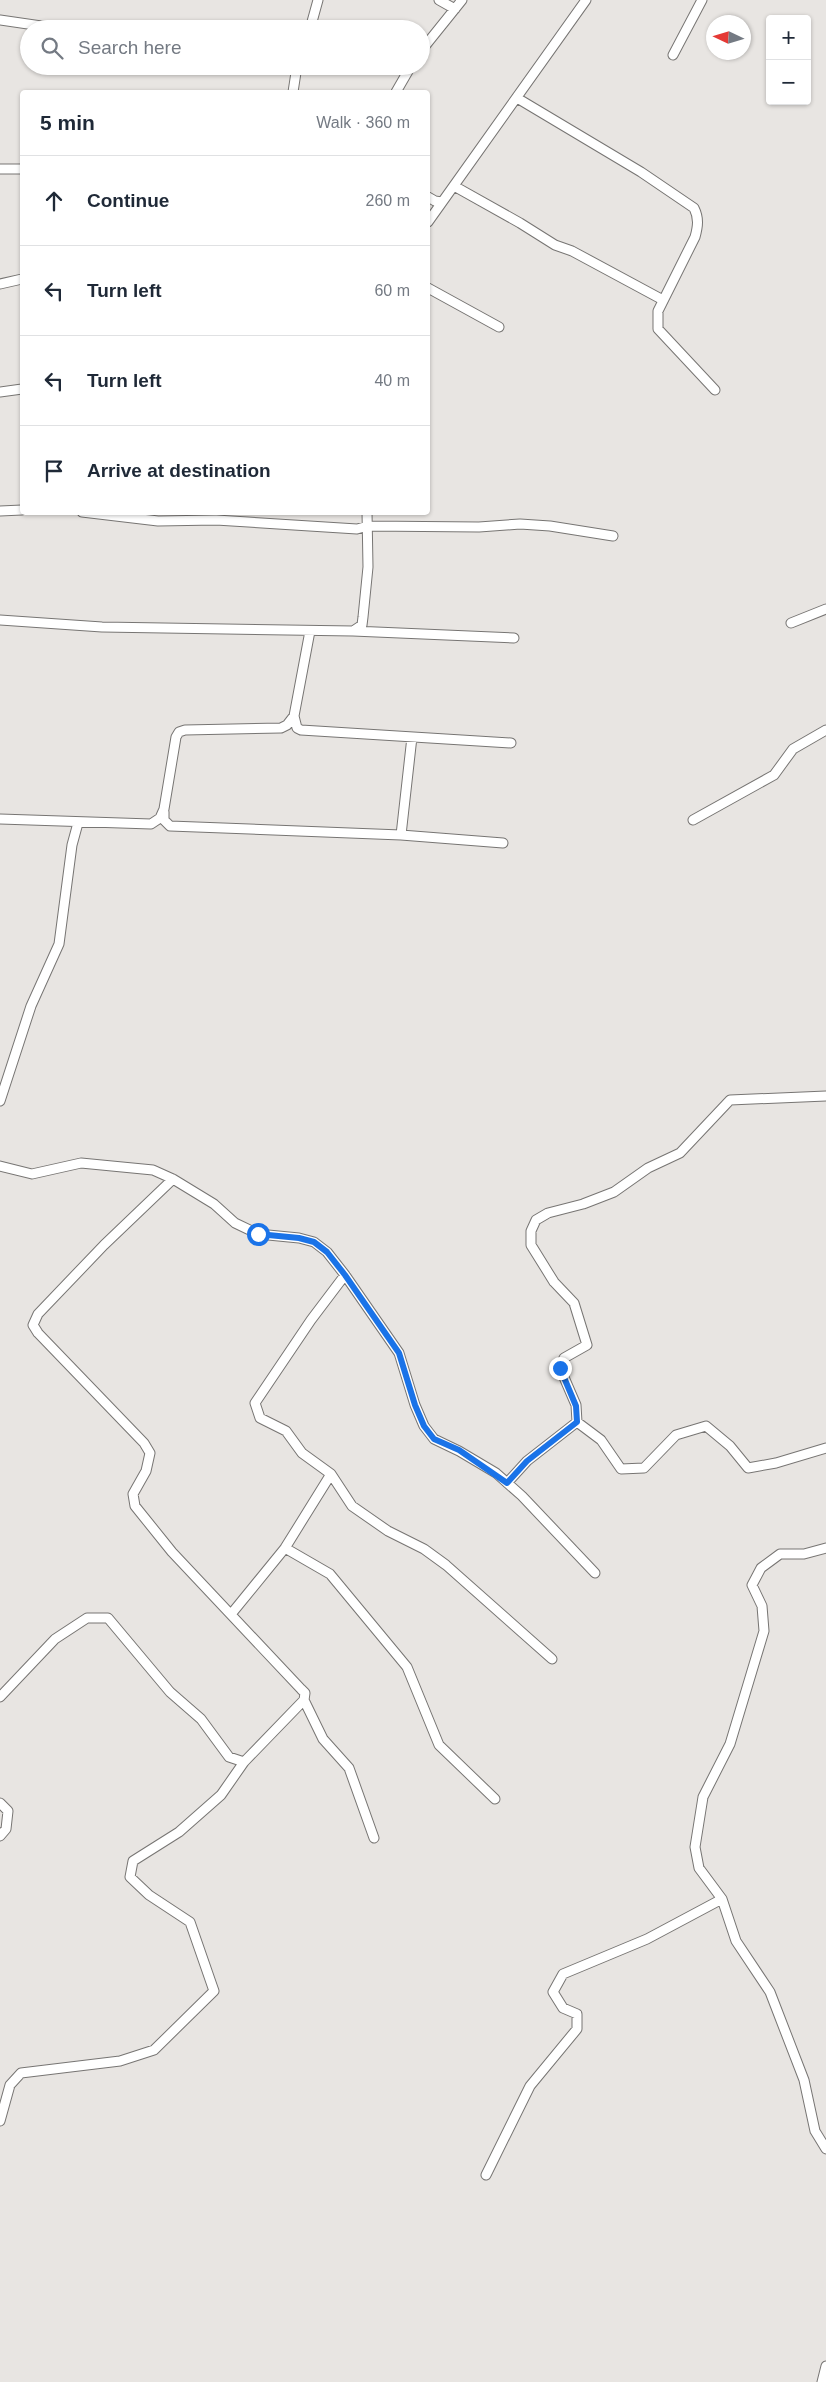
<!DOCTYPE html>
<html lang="en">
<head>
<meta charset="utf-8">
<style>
	body { margin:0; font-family:Arial,sans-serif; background:#f6f6f7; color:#1f2937 }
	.controls { position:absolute; right:15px; top:15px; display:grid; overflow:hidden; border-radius:5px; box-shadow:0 1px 4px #0004 }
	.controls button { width:45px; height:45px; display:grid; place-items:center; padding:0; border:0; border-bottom:1px solid #e0e1e3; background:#fff; color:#1f2937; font:25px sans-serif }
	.compass { position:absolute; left:706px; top:15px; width:45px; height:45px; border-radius:50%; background:#fff; box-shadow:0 1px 4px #0004; rotate:274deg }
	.stop { position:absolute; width:15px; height:15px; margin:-11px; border:4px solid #1a73e8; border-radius:50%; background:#fff }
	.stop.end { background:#1a73e8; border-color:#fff; box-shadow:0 1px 5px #0008 }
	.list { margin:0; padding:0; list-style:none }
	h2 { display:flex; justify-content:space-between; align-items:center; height:65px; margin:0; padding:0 20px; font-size:21px }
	h2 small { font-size:16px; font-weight:400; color:#747a83 }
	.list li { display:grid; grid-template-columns:32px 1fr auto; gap:15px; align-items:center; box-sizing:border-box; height:90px; padding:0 20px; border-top:1px solid #e0e1e3 }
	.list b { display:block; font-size:19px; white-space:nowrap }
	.list em { font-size:16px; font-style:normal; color:#747a83 }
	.icon { flex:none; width:28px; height:28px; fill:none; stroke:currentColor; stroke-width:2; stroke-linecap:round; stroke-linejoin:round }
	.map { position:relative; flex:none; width:826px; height:2382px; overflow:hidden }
	.search { position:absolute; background:#fff; box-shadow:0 1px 4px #0004; left:20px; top:20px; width:410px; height:55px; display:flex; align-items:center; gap:12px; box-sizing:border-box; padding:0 18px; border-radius:28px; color:#747a83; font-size:19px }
	.panel { position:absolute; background:#fff; box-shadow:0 1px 4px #0004; left:20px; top:90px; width:410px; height:425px; border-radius:5px }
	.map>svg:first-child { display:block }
</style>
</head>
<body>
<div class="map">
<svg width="826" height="2382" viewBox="0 0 826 2382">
	<rect width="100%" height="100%" fill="#e8e5e2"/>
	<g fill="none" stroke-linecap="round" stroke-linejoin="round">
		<defs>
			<path id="street" d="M439 0 455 9
				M0 20 62 29
				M310 29 318 0
				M421 51 462 0
				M673 55 702 0
				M293 92 297 66
				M396 92 411 66
				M517 98 641 172 694 208C699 218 698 226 695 237L658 311V329L715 390
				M0 169H22
				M454 186 520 223 555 245 572 251 663 300
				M428 197 435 201 442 202
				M428 222 586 0
				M0 284 22 279
				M428 288 499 327
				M0 392 22 389
				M0 511 22 510
				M82 512 158 521 216 520 357 529 368 526 479 527 520 524 550 526 613 536
				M0 620 102 627 353 631 362 625 363 617 368 567 367 512
				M791 623 826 609
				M310 631 294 716 297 728 301 730 511 743
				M353 631 514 638
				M164 812V820L170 826 401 835 503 843
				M0 819 151 824 160 818 164 809 176 737 179 732 185 730 281 728 287 725 294 716
				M693 820 774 775 793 749 826 730
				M401 835 412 737
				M0 1101 31 1006 59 944 72 845 78 823
				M0 1166 32 1174 81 1163 153 1170 173 1179 214 1204 235 1223 258 1234 299 1238 314 1242 327 1252 345 1275 399 1353 415 1405 424 1426 434 1439 459 1451 496 1473 522 1496 595 1573
				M345 1275 311 1320 255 1403 260 1418 286 1431 302 1453 331 1474 352 1506 388 1531 424 1549 446 1565 552 1659
				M577 1422 601 1440 621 1469 644 1468 676 1435 706 1426 730 1446 748 1468 776 1463 826 1448
				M507 1483 527 1461 577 1422 576 1405 560 1368 564 1358 587 1345 574 1303 554 1282 531 1245V1231L536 1220 548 1213 583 1204 614 1192 648 1168 680 1153 730 1100 826 1096
				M285 1548 330 1574 407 1667 439 1745 495 1799
				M826 1548 804 1554H780L761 1568 752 1585 762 1606 764 1631 730 1744 703 1797 695 1847 699 1868 722 1899 736 1941 770 1992 804 2080 815 2131 826 2149
				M232 1613 285 1548 331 1474
				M0 1697 55 1639 87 1618H108L170 1692 201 1719 229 1757 244 1762 304 1700 305 1693 301 1689 172 1552 135 1506 133 1494 146 1471 150 1453 144 1443 38 1333 33 1325 38 1314 104 1245 173 1179
				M304 1700 323 1739 349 1768 374 1838
				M0 1803 8 1811 6 1829 0 1836
				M0 2121 10 2085 21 2073 120 2061 154 2050 214 1991 190 1922 149 1895 130 1877 133 1861 179 1832 221 1795 244 1762
				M486 2175 530 2086 577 2029V2014L563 2008 553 1992 563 1974 647 1939 722 1899
				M822 2382 826 2366"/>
		</defs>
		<!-- street casing -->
		<use href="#street" stroke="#777573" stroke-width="11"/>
		<!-- street -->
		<use href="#street" stroke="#fff" stroke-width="9"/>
	</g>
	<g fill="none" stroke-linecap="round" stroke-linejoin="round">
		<!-- route -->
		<path stroke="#1a73e8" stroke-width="6" d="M258 1234 299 1238 314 1242 327 1252 345 1275 399 1353 415 1405 424 1426 434 1439 459 1450 507 1483 527 1461 577 1422 576 1406 560 1368"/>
	</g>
</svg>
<div class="controls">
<button>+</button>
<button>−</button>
</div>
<svg class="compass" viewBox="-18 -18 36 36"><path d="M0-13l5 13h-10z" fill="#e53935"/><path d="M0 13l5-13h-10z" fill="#747a83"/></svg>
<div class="stop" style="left:258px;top:1234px"></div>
<div class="stop end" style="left:560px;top:1368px"></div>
<div class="search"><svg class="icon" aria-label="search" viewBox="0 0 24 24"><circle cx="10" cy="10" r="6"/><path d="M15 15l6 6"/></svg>Search here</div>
<section class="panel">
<h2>5 min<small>Walk · 360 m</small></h2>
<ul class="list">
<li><svg class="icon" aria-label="ahead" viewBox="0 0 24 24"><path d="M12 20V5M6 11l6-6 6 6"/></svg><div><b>Continue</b></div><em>260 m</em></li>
<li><svg class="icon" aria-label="left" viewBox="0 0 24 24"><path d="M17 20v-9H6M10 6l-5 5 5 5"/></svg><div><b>Turn left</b></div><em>60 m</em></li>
<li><svg class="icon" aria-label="left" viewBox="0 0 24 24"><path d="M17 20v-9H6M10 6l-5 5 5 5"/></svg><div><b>Turn left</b></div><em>40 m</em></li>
<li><svg class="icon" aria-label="arrive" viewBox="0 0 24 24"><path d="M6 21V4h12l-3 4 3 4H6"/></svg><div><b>Arrive at destination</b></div></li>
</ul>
</section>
</div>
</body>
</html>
